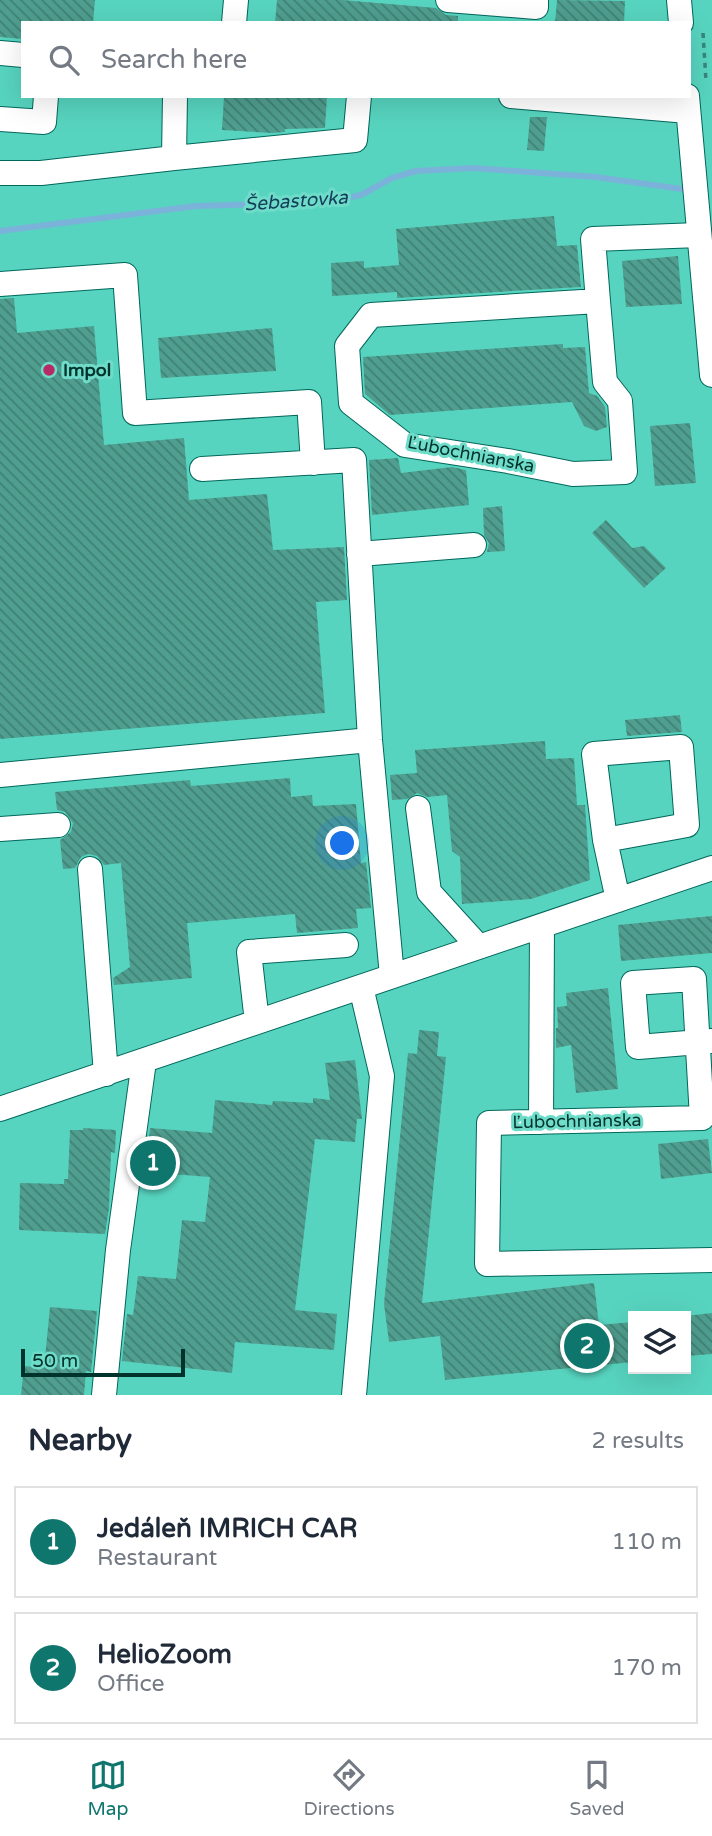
<!DOCTYPE html>
<html lang="en">
<head>
<meta charset="utf-8">
<style>
	body { margin:0; font-family:"Varela Round",sans-serif; background:#f6f6f7; color:#1f2937 }
	.controls { position:absolute; right:21px; bottom:21px; display:grid; overflow:hidden; border-radius:0px; box-shadow:0 7px 28px #0002 }
	.controls button { width:63px; height:63px; display:grid; place-items:center; padding:0; border:0; border-bottom:2px solid #e0e1e3; background:#fff; color:#1f2937; font:35px sans-serif }
	.scale { position:absolute; left:21px; bottom:18px; width:164px; box-sizing:border-box; padding-left:7px; border:4px solid #00332c; border-top:0; font-size:19px; line-height:24px; white-space:nowrap; color:#00332c; -webkit-text-stroke:5px #6fdcc9; paint-order:stroke }
	.you { position:absolute; left:343px; top:844px; width:24px; height:24px; margin:-18px; border:5px solid #fff; border-radius:50%; background:#1a73e8; box-shadow:0 0 0 10px #1a73e833 }
	.badge { display:grid; place-items:center; width:46px; height:46px; border-radius:50%; background:#0f766e; color:#fff; font-size:23px; font-weight:700 }
	.pin { position:absolute; translate:-50% -50%; border:4px solid #fff; box-shadow:0 2px 7px #0006 }
	.list { margin:0; padding:0; list-style:none }
	h2 { display:flex; justify-content:space-between; align-items:center; height:91px; margin:0; padding:0 28px; font-size:30px }
	h2 small { font-size:23px; font-weight:400; color:#747a83 }
	.list li { display:grid; grid-template-columns:46px 1fr auto; gap:21px; align-items:center; box-sizing:border-box; height:112px; margin:0 14px 14px; padding:0 14px; border:2px solid #e0e1e3; border-radius:0px }
	.list b { display:block; font-size:26px; white-space:nowrap }
	.list p { margin:0; font-size:23px; white-space:nowrap; color:#747a83 }
	.list em { font-size:23px; font-style:normal; color:#747a83 }
	.icon { flex:none; width:38px; height:38px; fill:none; stroke:currentColor; stroke-width:2; stroke-linecap:round; stroke-linejoin:round }
	.map { position:relative; flex:none; width:712px; height:1395px; overflow:hidden }
	.search { position:absolute; background:#fff; box-shadow:0 7px 28px #0002; left:21px; right:21px; top:21px; height:77px; display:flex; align-items:center; gap:18px; box-sizing:border-box; padding:0 24px; border-radius:0px; color:#747a83; font-size:26px }
	.sheet { height:343px; background:#fff }
	nav { display:flex; justify-content:space-around; align-items:center; box-sizing:border-box; height:98px; border-top:2px solid #e0e1e3; background:#fff; font-size:19px; color:#747a83 }
	nav a { display:grid; justify-items:center; gap:4px }
	nav .on { color:#0f766e }
	.map>svg:first-child { display:block }
</style>
</head>
<body>
<div class="map">
<svg width="712" height="1395" viewBox="0 0 712 1395">
	<defs>
		<pattern id="building-back-hatch" width="6" height="6" patternUnits="userSpaceOnUse" patternTransform="scale(1.75)"><rect width="6" height="6" fill="#4f9e8f"/><path d="M-1 5l2 2M0 0l6 6M5-1l2 2" fill="none" stroke="#3f8175"/></pattern>
	</defs>
	<rect width="100%" height="100%" fill="#6fdcc9"/>
	<!-- built -->
	<path fill="#57d4bf" fill-rule="evenodd" d="M0 0H712V1395H0ZM23 23H689V96H23ZM633 1316H686V1369H633Z"/>
	<g fill="none" stroke-linecap="round" stroke-linejoin="round">
		<!-- stream -->
		<path stroke="#7bb2d9" stroke-width="6" d="M0 231 196 206 327 202 361 195 392 178 416 171 473 168 596 177 689 190"/>
	</g>
	<!-- building -->
	<path fill="url(#building-back-hatch)" d="M0 0H95L93 23H23V39L0 37Z
		M277 0H342L436 8 446 15 458 16V23H275Z
		M557 0 625 1 624 23H555Z
		M224 96H327L325 128 285 129V132L272 133 222 130Z
		M530 117H547L544 151 527 150Z
		M554 216 557 246 577 245 581 287 397 298V292L332 296 331 263 364 261V268L399 265 396 229Z
		M678 256 682 304 626 307 622 261Z
		M14 298 17 333 94 326 104 445 184 438 189 500 267 494 273 550 344 547 347 600 316 602 325 713 0 739V299Z
		M272 328 276 371 161 378 158 338Z
		M563 344V348L585 347 589 393 597 396 605 407 607 427 596 431 584 426 572 402 390 415 365 394 363 357Z
		M690 423 696 483 655 486 650 426Z
		M398 458 401 473 452 467 466 470 469 505 372 515 369 460Z
		M502 506 505 551 487 552 489 543 484 535 483 508Z
		M606 520 632 548 644 546 666 568 644 588 592 533Z
		M680 715 682 732 627 736 625 720Z
		M545 741 546 759 574 758 577 805H585L590 880 531 899 462 904 460 857 452 851 447 795 427 797 417 793 407 799 392 800 390 775 417 773 415 750Z
		M290 778 291 797 312 795 313 806 356 804 361 863 366 862 371 908 356 909 358 928 297 933 295 914 187 923 192 978 114 985 113 978 130 967 121 863 104 865 97 856 88 854 81 857 75 868 63 869 60 840 71 832 73 823 65 812 57 810 55 792 190 780 191 786Z
		M712 916V953L621 961 618 925Z
		M608 988 618 1089 576 1093 571 1045 556 1048V1028H558L557 1007 567 1006 566 993Z
		M419 1030 439 1032 437 1056 446 1057 422 1303 594 1283 599 1325 633 1322V1362L445 1380 440 1336 389 1342 384 1304 408 1053 417 1054Z
		M355 1060 362 1119H357L355 1142 315 1139 295 1310 337 1314 334 1350 235 1342 232 1373 122 1361 127 1314 133 1315 138 1276 176 1279 182 1220 205 1222 210 1177 145 1172 150 1128 212 1133 215 1100 272 1105 273 1101 313 1103V1098L330 1100 325 1063Z
		M83 1128 116 1130 115 1153 111 1152 109 1208 105 1234 19 1230 20 1183 64 1184V1179H68L70 1130H83Z
		M708 1139 712 1173 661 1179 658 1144Z
		M50 1307 97 1311 91 1372 86 1371 84 1395H21L24 1366 44 1368Z
		M712 1313V1354L686 1356V1316Z"/>
	<g fill="none" stroke-linecap="round" stroke-linejoin="round">
		<defs>
			<path id="minor" d="M448 0 536 7V0
				M679 0 681 23
				M234 23 236 0
				M0 53 23 55
				M175 96 174 158 355 140 359 96
				M511 96 688 111
				M687 96 712 375
				M0 119 44 122 46 96
				M0 173H41L174 158
				M0 284 125 275 135 413 309 402 313 463
				M598 301 605 382 620 401 625 472 573 474 508 461 405 445 351 403 347 346 371 315 598 301 593 239 699 235
				M202 469 354 460 370 740 392 976
				M359 554 474 545
				M0 775 370 740
				M418 808 429 892 479 947
				M0 829 58 825
				M605 840 687 825 681 747 594 754 605 840 618 900
				M90 869 106 1074
				M257 1022 249 952 346 945
				M712 1041 638 1047 633 983 694 979 702 1118 489 1123 487 1264 712 1260
				M0 1109 712 868
				M541 1122 542 926
				M104 1395 118 1250 144 1061
				M354 1395 382 1076 361 987"/>
		</defs>
		<!-- minor casing -->
		<use href="#minor" stroke="#00685b" stroke-width="26"/>
		<!-- path -->
		<path stroke="#37877a" stroke-width="3.5" stroke-dasharray="5 5" stroke-linecap="butt" d="M703 33 706 81"/>
		<!-- minor -->
		<use href="#minor" stroke="#fff" stroke-width="24"/>
	</g>
	<!-- markers -->
	<circle fill="#b62b66" stroke="#6fdcc9" stroke-width="2.5" cx="49" cy="370" r="7"/>
	<g text-anchor="middle" dominant-baseline="central" stroke-width="6" stroke-linejoin="round" paint-order="stroke">
		<!-- poi labels -->
		<g font-size="18" font-weight="bold" fill="#00332c" stroke="#6fdcc9" text-anchor="start">
			<text x="63" y="370">Impol</text>
		</g>
		<!-- street labels -->
		<g font-size="18" fill="#00332c" stroke="#6fdcc9">
			<text transform="translate(471 454) rotate(11)">Ľubochnianska</text>
			<text transform="translate(577 1121) rotate(-1)">Ľubochnianska</text>
		</g>
		<!-- water labels -->
		<g font-size="19" font-style="italic" fill="#133e59" stroke="#6fdcc9">
			<text transform="translate(296 201) rotate(-4)">Šebastovka</text>
		</g>
	</g>
</svg>
<div class="controls">
<button><svg class="icon" aria-label="layers" viewBox="0 0 24 24"><path d="M12 4l9 5-9 5-9-5zM3 14l9 5 9-5"/></svg></button>
</div>
<div class="scale">50 m</div>
<div class="you"></div>
<div class="pin badge" style="left:153px;top:1163px">1</div>
<div class="pin badge" style="left:587px;top:1346px">2</div>
<div class="search"><svg class="icon" aria-label="search" viewBox="0 0 24 24"><circle cx="10" cy="10" r="6"/><path d="M15 15l6 6"/></svg>Search here</div>
</div>
<section class="sheet">
<h2>Nearby<small>2 results</small></h2>
<ul class="list">
<li><span class="badge">1</span><div><b>Jedáleň IMRICH CAR</b><p>Restaurant</p></div><em>110 m</em></li>
<li><span class="badge">2</span><div><b>HelioZoom</b><p>Office</p></div><em>170 m</em></li>
</ul>
</section>
<nav>
<a class="on"><svg class="icon" aria-label="map" viewBox="0 0 24 24"><path d="M3 6l6-2 6 2 6-2v14l-6 2-6-2-6 2zM9 4v14M15 6v14"/></svg>Map</a>
<a><svg class="icon" aria-label="directions" viewBox="0 0 24 24"><path d="M12 3l9 9-9 9-9-9zM9 14v-3h6M13 9l2 2-2 2"/></svg>Directions</a>
<a><svg class="icon" aria-label="saved" viewBox="0 0 24 24"><path d="M7 4h10v16l-5-4-5 4z"/></svg>Saved</a>
</nav>
</body>
</html>
